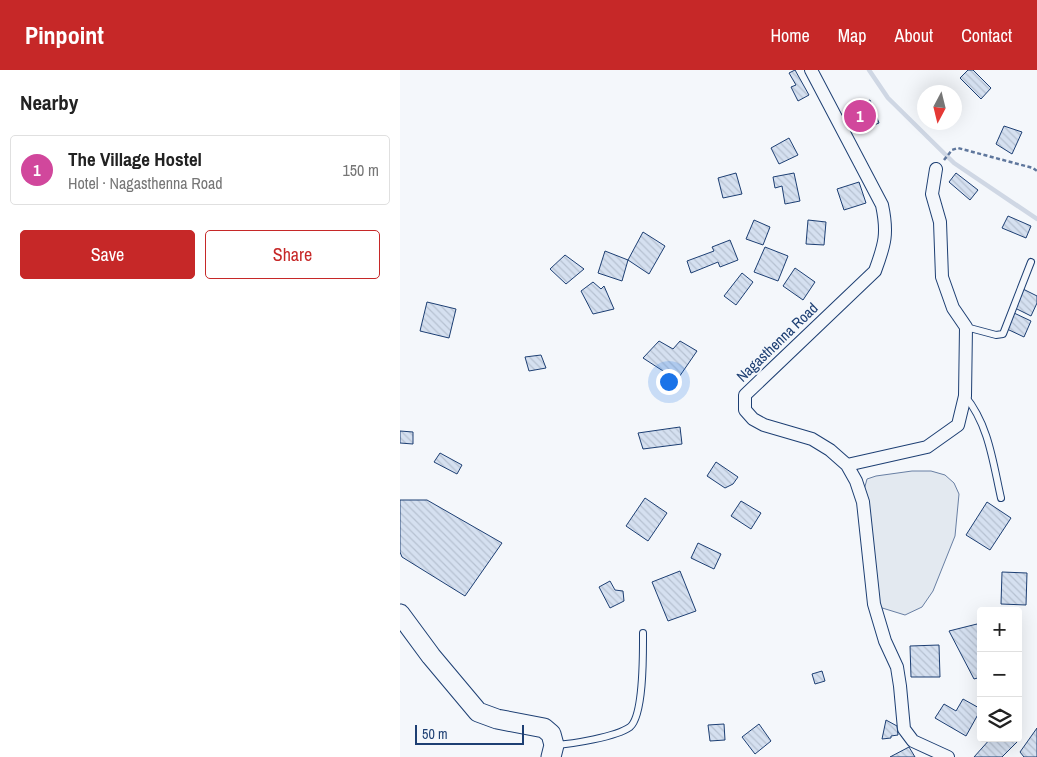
<!DOCTYPE html>
<html lang="en">
<head>
<meta charset="utf-8">
<style>
	body { margin:0; font-family:"Archivo Narrow",sans-serif; background:#f6f6f6; color:#222 }
	.controls { position:absolute; right:15px; bottom:15px; display:grid; overflow:hidden; border-radius:5px; box-shadow:0 5px 20px #0002 }
	.controls button { width:45px; height:45px; display:grid; place-items:center; padding:0; border:0; border-bottom:1px solid #e0e0e0; background:#fff; color:#222; font:25px sans-serif }
	.compass { position:absolute; left:517px; top:15px; width:45px; height:45px; border-radius:50%; background:#fff; box-shadow:0 5px 20px #0002; rotate:187deg }
	.scale { position:absolute; left:15px; bottom:12px; width:109px; box-sizing:border-box; padding-left:5px; border:2px solid #1d3f73; border-top:0; font-size:14px; line-height:18px; white-space:nowrap; color:#1d3f73; -webkit-text-stroke:4px #f4f7fb; paint-order:stroke }
	.you { position:absolute; left:268px; top:311px; width:18px; height:18px; margin:-12px; border:4px solid #fff; border-radius:50%; background:#1a73e8; box-shadow:0 0 0 8px #1a73e833 }
	.badge { display:grid; place-items:center; width:32px; height:32px; border-radius:50%; background:#c62828; color:#fff; font-size:16px; font-weight:700 }
	.pin { position:absolute; translate:-50% -50%; border:2px solid #fff; box-shadow:0 1px 5px #0006 }
	.list { margin:0; padding:0; list-style:none }
	h2 { display:flex; justify-content:space-between; align-items:center; height:65px; margin:0; padding:0 20px; font-size:21px }
	h2 small { font-size:16px; font-weight:400; color:#767676 }
	.list li { display:grid; grid-template-columns:32px 1fr auto; gap:15px; align-items:center; box-sizing:border-box; height:70px; margin:0 10px 10px; padding:0 10px; border:1px solid #e0e0e0; border-radius:5px }
	.list b { display:block; font-size:19px; white-space:nowrap }
	.list p { margin:0; font-size:16px; white-space:nowrap; color:#767676 }
	.list em { font-size:16px; font-style:normal; color:#767676 }
	.actions { display:flex; gap:10px; padding:15px 20px }
	.actions a { flex:1; padding:11px 0; border:1px solid #c62828; border-radius:5px; text-align:center; font-size:18px; color:#c62828 }
	.actions .main { background:#c62828; color:#fff }
	.icon { flex:none; width:28px; height:28px; fill:none; stroke:currentColor; stroke-width:2; stroke-linecap:round; stroke-linejoin:round }
	.map { position:relative; flex:none; width:637px; height:687px; overflow:hidden }
	header { display:flex; align-items:center; gap:30px; box-sizing:border-box; height:70px; padding:0 25px; background:#c62828; color:#fff }
	header strong { font-size:24px }
	nav { display:flex; gap:28px; margin-inline-start:auto; font-size:18px }
	main { display:flex }
	aside { flex:1; background:#fff }
	.map>svg:first-child { display:block }
</style>
</head>
<body>
<header>
<strong>Pinpoint</strong>
<nav><a>Home</a><a>Map</a><a>About</a><a>Contact</a></nav>
</header>
<main>
<aside>
<h2>Nearby<small></small></h2>
<ul class="list">
<li><span class="badge" style="background:#d1479c">1</span><div><b>The Village Hostel</b><p>Hotel · Nagasthenna Road</p></div><em>150 m</em></li>
</ul>
<div class="actions"><a class="main">Save</a><a>Share</a></div>
</aside>
<div class="map">
<svg width="637" height="687" viewBox="0 0 637 687">
	<defs>
		<pattern id="building-back-hatch" width="6" height="6" patternUnits="userSpaceOnUse" patternTransform="scale(1.25)"><rect width="6" height="6" fill="#d5e0f0"/><path d="M-1 5l2 2M0 0l6 6M5-1l2 2" fill="none" stroke="#b6c1d1"/></pattern>
	</defs>
	<rect width="100%" height="100%" fill="#f4f7fb"/>
	<!-- pitch -->
	<path fill="#e3e9f0" stroke="#687fa3" d="M512 401H531L545 405 554 413 559 424 555 466 533 521 522 537 505 545 479 537 464 420 467 409 476 406Z"/>
	<g fill="none" stroke-linecap="round" stroke-linejoin="round">
		<!-- stream -->
		<path stroke="#cfd7e4" stroke-width="4.5" d="M469 0 488 28 554 93 637 149"/>
	</g>
	<!-- building -->
	<path fill="url(#building-back-hatch)" stroke="#1d3f73" d="M395 0 409 25 398 31 391 17 396 15 389 3Z
		M568 0H573L591 18 581 29 560 8Z
		M470 30 479 53 456 62 447 39Z
		M604 56 622 62 612 84 596 74Z
		M389 68 398 85 379 94 371 78Z
		M336 103 342 124 323 128 318 108Z
		M394 103 400 131 385 134 382 116 375 118 373 107Z
		M556 103 578 120 570 130 549 112Z
		M459 112 466 133 444 140 437 119Z
		M608 146 631 156 626 168 602 158Z
		M354 150 370 157 363 175 346 169Z
		M408 150 426 152 424 175 406 174Z
		M243 162 265 176 249 204 228 190Z
		M330 170 338 190 320 197 318 192 291 203 287 191 314 181 312 177Z
		M365 177 388 186 378 211 354 202Z
		M205 181 228 190 222 211 198 203Z
		M165 185 184 199 166 214 150 199Z
		M395 198 415 212 403 230 383 216Z
		M342 203 353 212 336 235 324 226Z
		M193 212 201 219 204 216 214 239 193 244 181 221Z
		M623 219 637 226V233L631 246 615 238Z
		M27 232 56 239 49 268 20 261Z
		M614 243 631 251 624 267 607 259Z
		M259 271 273 279 280 271 297 281 277 310 243 288Z
		M141 285 146 298 129 301 125 287Z
		M280 357 282 374 243 379 238 363Z
		M0 361 13 362V374L0 373Z
		M40 383 62 395 57 404 34 392Z
		M316 392 338 407 333 414 325 418 307 406Z
		M245 428 267 443 248 471 226 456Z
		M0 430H27L102 473 65 526 2 487 0 482Z
		M341 431 361 443 351 459 331 446Z
		M587 432 611 448 590 480 566 465Z
		M298 473 321 484 314 499 291 488Z
		M280 501 296 541 268 551 252 512Z
		M602 502 627 503 626 535 601 534Z
		M210 511 215 520 223 521 224 531 210 538 199 517Z
		M581 553V607L574 609 549 561Z
		M539 575 540 607H511L510 576Z
		M422 601 425 611 415 614 412 604Z
		M563 629 581 639 566 666 535 648 544 634 556 641Z
		M486 650 497 656 498 665 491 666V668L482 669Z
		M324 654 325 670 310 671 308 655Z
		M359 654 371 671 355 684 342 667Z
		M637 658V687H624L620 682Z
		M591 668H615L618 671 602 687H574Z
		M509 677 515 687H490Z"/>
	<g fill="none" stroke-linecap="round" stroke-linejoin="round">
		<defs>
			<path id="lane" d="M566 257 596 265 603 264 631 192
				M565 326C589 355 593 393 601 428
				M155 675C172 674 216 667 230 657 244 645 243 582 243 563"/>
			<path id="street" d="M411 0 482 135C488 163 485 174 475 201L345 325V340L353 349 364 355 412 369 430 380 447 395 456 411 463 432 474 534 485 571 497 597 500 616 504 659 513 671 548 687
				M447 395 527 377 558 355 565 326 566 257 553 238 542 207 540 152 532 124 536 99"/>
			<path id="secondary" d="M0 544 31 586 78 642 97 649 144 658 151 664 154 675 151 687"/>
		</defs>
		<!-- lane casing -->
		<use href="#lane" stroke="#1d3f73" stroke-width="8"/>
		<!-- street casing -->
		<use href="#street" stroke="#1d3f73" stroke-width="14"/>
		<!-- secondary casing -->
		<use href="#secondary" stroke="#1d3f73" stroke-width="21"/>
		<!-- path -->
		<path stroke="#5e769c" stroke-width="2.5" stroke-dasharray="4 2.5" stroke-linecap="butt" d="M544 90 552 80 558 78 633 98 637 101"/>
		<!-- lane -->
		<use href="#lane" stroke="#f4f7fb" stroke-width="6"/>
		<!-- street -->
		<use href="#street" stroke="#f4f7fb" stroke-width="12"/>
		<!-- secondary -->
		<use href="#secondary" stroke="#f4f7fb" stroke-width="19"/>
	</g>
	<g text-anchor="middle" dominant-baseline="central" stroke-width="4" stroke-linejoin="round" paint-order="stroke">
		<!-- street labels -->
		<g font-size="15" fill="#1d3f73" stroke="#f4f7fb">
			<text transform="translate(377 272) rotate(-44)">Nagasthenna Road</text>
		</g>
	</g>
</svg>
<div class="controls">
<button>+</button>
<button>−</button>
<button><svg class="icon" aria-label="layers" viewBox="0 0 24 24"><path d="M12 4l9 5-9 5-9-5zM3 14l9 5 9-5"/></svg></button>
</div>
<svg class="compass" viewBox="-18 -18 36 36"><path d="M0-13l5 13h-10z" fill="#e53935"/><path d="M0 13l5-13h-10z" fill="#767676"/></svg>
<div class="scale">50 m</div>
<div class="you"></div>
<div class="pin badge" style="left:460px;top:46px;background:#d1479c">1</div>
</div>
</main>
</body>
</html>
